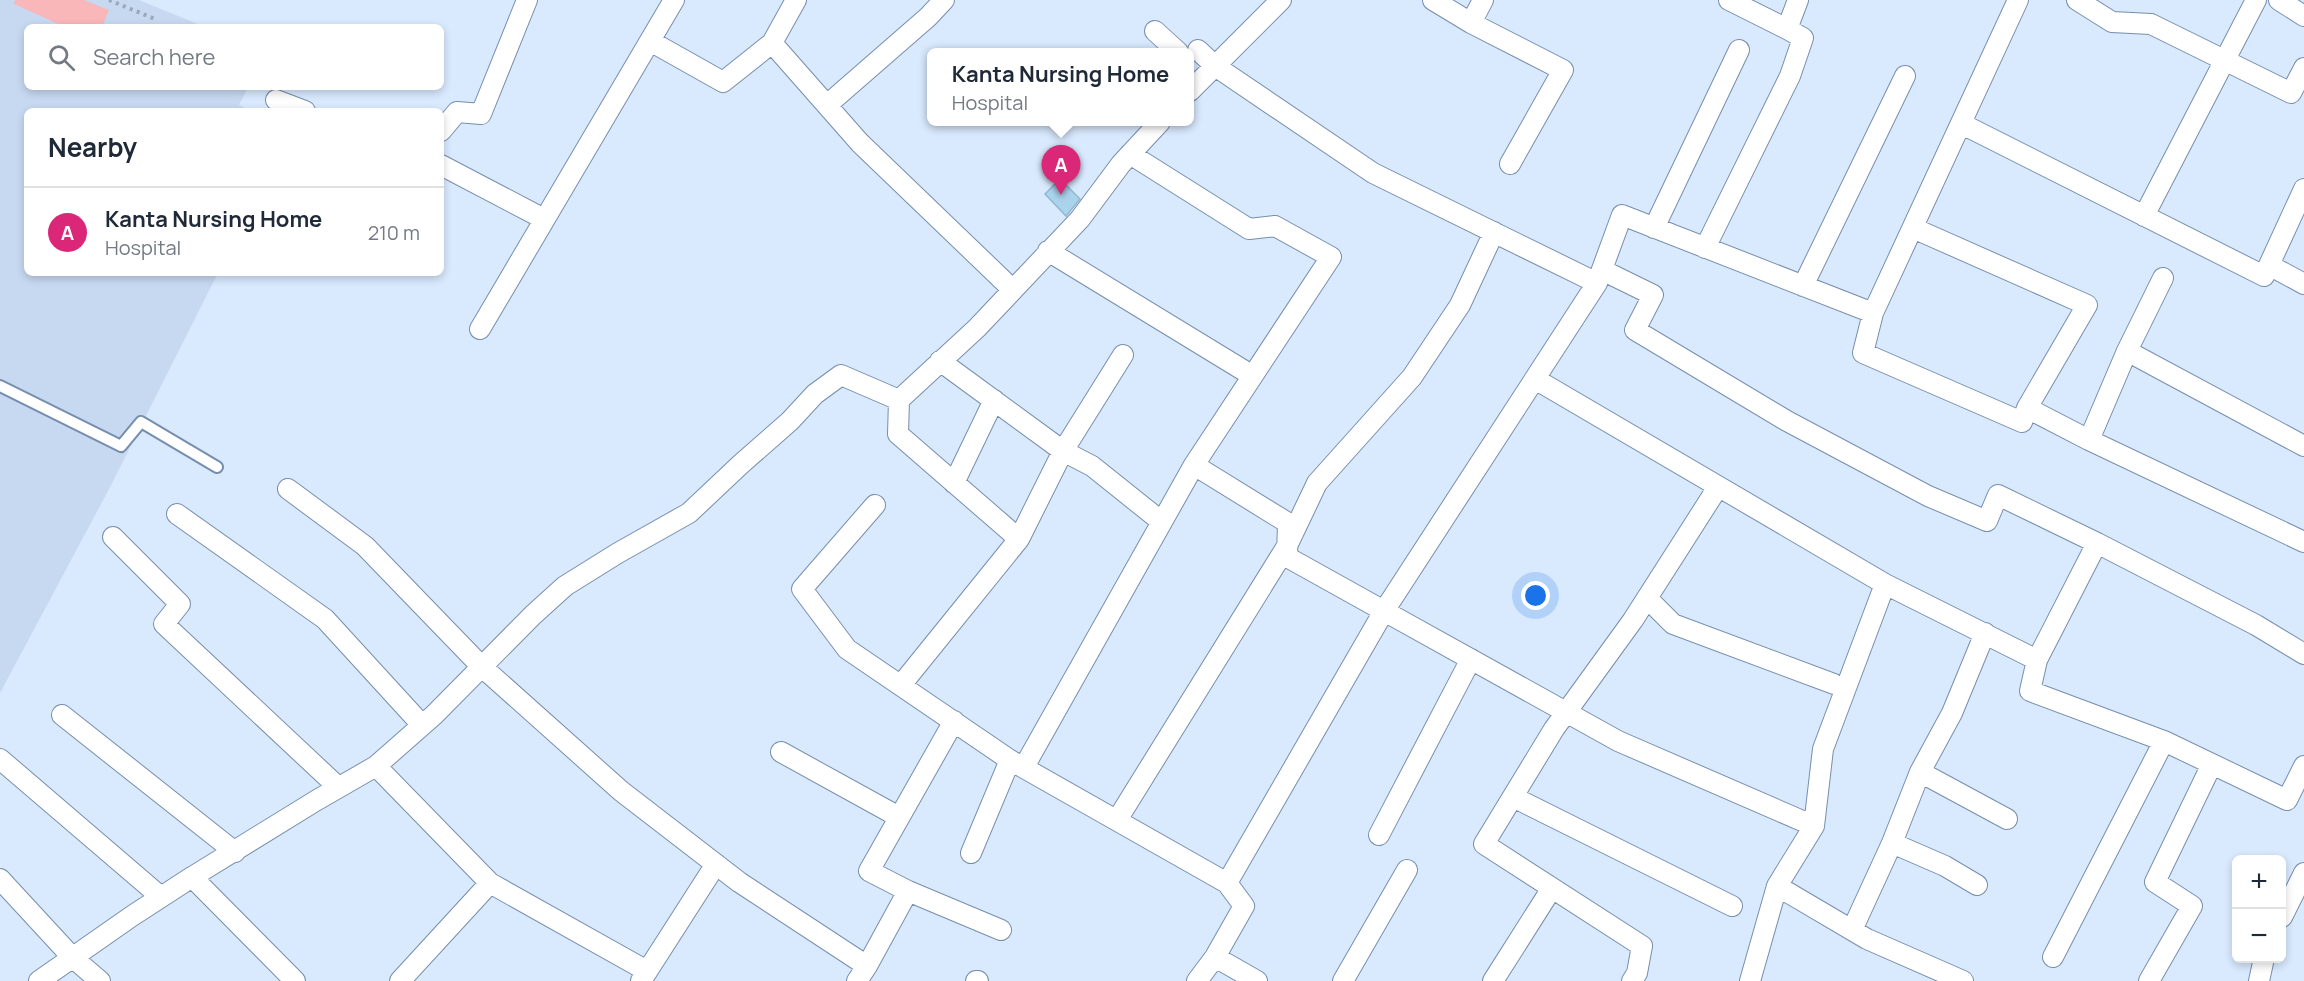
<!DOCTYPE html>
<html lang="en">
<head>
<meta charset="utf-8">
<style>
	body { margin:0; font-family:Manrope,sans-serif; background:#f6f6f7; color:#1f2937 }
	.controls { position:absolute; right:18px; bottom:18px; display:grid; overflow:hidden; border-radius:9px; box-shadow:0 3px 9px #0003 }
	.controls button { width:54px; height:54px; display:grid; place-items:center; padding:0; border:0; border-bottom:2px solid #e0e1e3; background:#fff; color:#1f2937; font:30px sans-serif }
	.you { position:absolute; left:1536px; top:596px; width:21px; height:21px; margin:-15px; border:4px solid #fff; border-radius:50%; background:#1a73e8; box-shadow:0 0 0 9px #1a73e833 }
	.badge { display:grid; place-items:center; width:39px; height:39px; border-radius:50%; background:#db2777; color:#fff; font-size:20px; font-weight:700 }
	.pin { position:absolute; translate:-50% -50px; filter:drop-shadow(0 2px 3px #0008) }
	.pin::after { content:''; position:absolute; top:32px; width:21px; height:18px; background:inherit; clip-path:polygon(0 0,100% 0,50% 100%) }
	.popup { position:absolute; left:927px; top:48px; width:267px; height:78px; box-sizing:border-box; display:grid; place-content:center; border-radius:9px; background:#fff; filter:drop-shadow(0 2px 4px #0005); font-size:20px; white-space:nowrap; color:#747a83 }
	.popup b { font-size:22px; color:#1f2937 }
	.popup::after { content:''; position:absolute; left:50%; top:100%; margin-left:-12px; border:12px solid transparent; border-top-color:#fff }
	.list { margin:0; padding:0; list-style:none }
	h2 { display:flex; justify-content:space-between; align-items:center; height:78px; margin:0; padding:0 24px; font-size:26px }
	h2 small { font-size:20px; font-weight:400; color:#747a83 }
	.list li { display:grid; grid-template-columns:39px 1fr auto; gap:18px; align-items:center; box-sizing:border-box; height:90px; padding:0 24px; border-top:2px solid #e0e1e3 }
	.list b { display:block; font-size:22px; white-space:nowrap }
	.list p { margin:0; font-size:20px; white-space:nowrap; color:#747a83 }
	.list em { font-size:20px; font-style:normal; color:#747a83 }
	.icon { flex:none; width:33px; height:33px; fill:none; stroke:currentColor; stroke-width:2; stroke-linecap:round; stroke-linejoin:round }
	.map { position:relative; flex:none; width:2304px; height:981px; overflow:hidden }
	.search { position:absolute; background:#fff; box-shadow:0 3px 9px #0003; left:24px; top:24px; width:420px; height:66px; display:flex; align-items:center; gap:15px; box-sizing:border-box; padding:0 21px; border-radius:9px; color:#747a83; font-size:22px }
	.panel { position:absolute; background:#fff; box-shadow:0 3px 9px #0003; left:24px; top:108px; width:420px; height:168px; border-radius:9px }
	.map>svg:first-child { display:block }
</style>
</head>
<body>
<div class="map">
<svg width="2304" height="981" viewBox="0 0 2304 981">
	<rect width="100%" height="100%" fill="#d9e9fe"/>
	<!-- built -->
	<path fill="#c7d9f1" d="M0 0H139L205 27H27V87H248L239 105 250 111H27V273H218L109 489 0 693Z"/>
	<!-- green -->
	<path fill="#f9b7ba" d="M15 0H84L109 10 102 27H65L14 4Z"/>
	<!-- building -->
	<path fill="#aad3ec" stroke="#91b9d2" stroke-width="1.5" d="M1060 179 1080 199 1066 216 1045 194Z"/>
	<g fill="none" stroke-linecap="round" stroke-linejoin="round">
		<defs>
			<path id="lane" d="M0 386 121 446 141 422 217 467"/>
			<path id="street" d="M796 0 772 43 860 143 1012 289
				M1433 0 1471 23 1483 0
				M1729 0 1787 29
				M2077 0 2112 22 2151 24 2291 93 2304 68
				M2279 0 2304 16
				M1471 23 1563 70 1510 164
				M1155 31 1178 52
				M650 41 723 82 772 43
				M1198 50 1215 66 1373 173 1597 283 1622 215 1873 313 2018 0
				M1190 91 1281 0
				M276 100 305 111
				M827 105 928 17 944 0
				M1962 124 2264 276 2304 189
				M441 131 457 112 481 114 527 0
				M1130 154 1249 229 1275 226 1331 257 1194 465 1288 523 1287 557 1384 611 1597 283
				M441 165 544 219
				M2144 216 2256 0
				M1654 228 1739 50
				M1913 228 2087 305 2027 408 2089 440 2127 351
				M1705 248 1790 76 1803 38 1787 29 1798 0
				M1048 251 1243 370
				M2269 265 2304 284
				M1602 270 1653 295 1635 330 1787 421 1928 496 1987 521 1998 495 2097 543 2037 660
				M2163 278 2127 351 2304 446
				M1803 286 1905 76
				M1873 313 1863 353 2022 422 2027 408
				M480 329 674 0
				M940 361 1063 451 1092 466 1162 522
				M1535 379 1885 584
				M899 400 898 434 1019 539 901 685
				M2089 440 2304 542
				M954 483 994 400
				M288 489 365 546 481 666 621 791 739 882 867 966 857 981
				M875 505 802 589 847 649 1010 760 1227 883 1384 611 1618 741 1814 826 1823 749 1885 584 2037 660 2030 691 2164 741 2053 957
				M177 514 325 619 422 725
				M113 537 180 604 164 624 338 787
				M1019 539 1063 451 1123 355
				M2097 543 2256 625 2304 654
				M1647 598 1673 624 1834 684
				M62 715 235 852
				M2164 741 2287 800 2304 766
				M781 752 899 817
				M0 759 161 897
				M376 766 490 883 647 971
				M1024 767 1194 465
				M1920 772 2007 819
				M1513 797 1732 906
				M1117 820 1287 546 1317 483 1412 377 1460 305 1494 232
				M1379 835 1471 659
				M1892 843 1945 866 1977 885
				M971 853 1010 760
				M192 877 295 981
				M0 879 72 957 100 981
				M1777 886 1814 826
				M908 891 1001 930
				M2282 917 2304 873
				M1852 930 1892 843 1920 772 1952 713 1985 633
				M1215 957 1257 981
				M867 966 908 891 869 871 954 721
				M39 981 132 916 192 877 317 800 376 766 434 715 533 615 565 586 618 553 689 513 741 464 790 421 815 394 841 375 899 400 977 328 1080 219 1121 164 1160 122
				M400 981 490 883
				M641 981 716 864
				M976 981H978
				M1197 981 1215 957 1244 906 1227 883
				M1343 981 1407 870
				M1493 981 1552 888
				M1632 981 1637 973 1642 946 1484 844 1554 729 1633 620 1718 487
				M1750 981 1777 886 1867 939 1963 981
				M2149 981 2192 906 2155 882 2212 764
				M2259 981 2264 958"/>
		</defs>
		<!-- lane casing -->
		<use href="#lane" stroke="#768eae" stroke-width="14"/>
		<!-- street casing -->
		<use href="#street" stroke="#768eae" stroke-width="22"/>
		<!-- path -->
		<path stroke="#9aa8ba" stroke-width="4" stroke-dasharray="3 4.5" stroke-linecap="butt" d="M109 0 155 19"/>
		<!-- lane -->
		<use href="#lane" stroke="#fff" stroke-width="10"/>
		<!-- street -->
		<use href="#street" stroke="#fff" stroke-width="20"/>
	</g>
</svg>
<div class="controls">
<button>+</button>
<button>−</button>
</div>
<div class="you"></div>
<div class="pin badge" style="left:1061px;top:195px">A</div>
<div class="popup"><b>Kanta Nursing Home</b>Hospital</div>
<div class="search"><svg class="icon" aria-label="search" viewBox="0 0 24 24"><circle cx="10" cy="10" r="6"/><path d="M15 15l6 6"/></svg>Search here</div>
<section class="panel">
<h2>Nearby<small></small></h2>
<ul class="list">
<li><span class="badge">A</span><div><b>Kanta Nursing Home</b><p>Hospital</p></div><em>210 m</em></li>
</ul>
</section>
</div>
</body>
</html>
